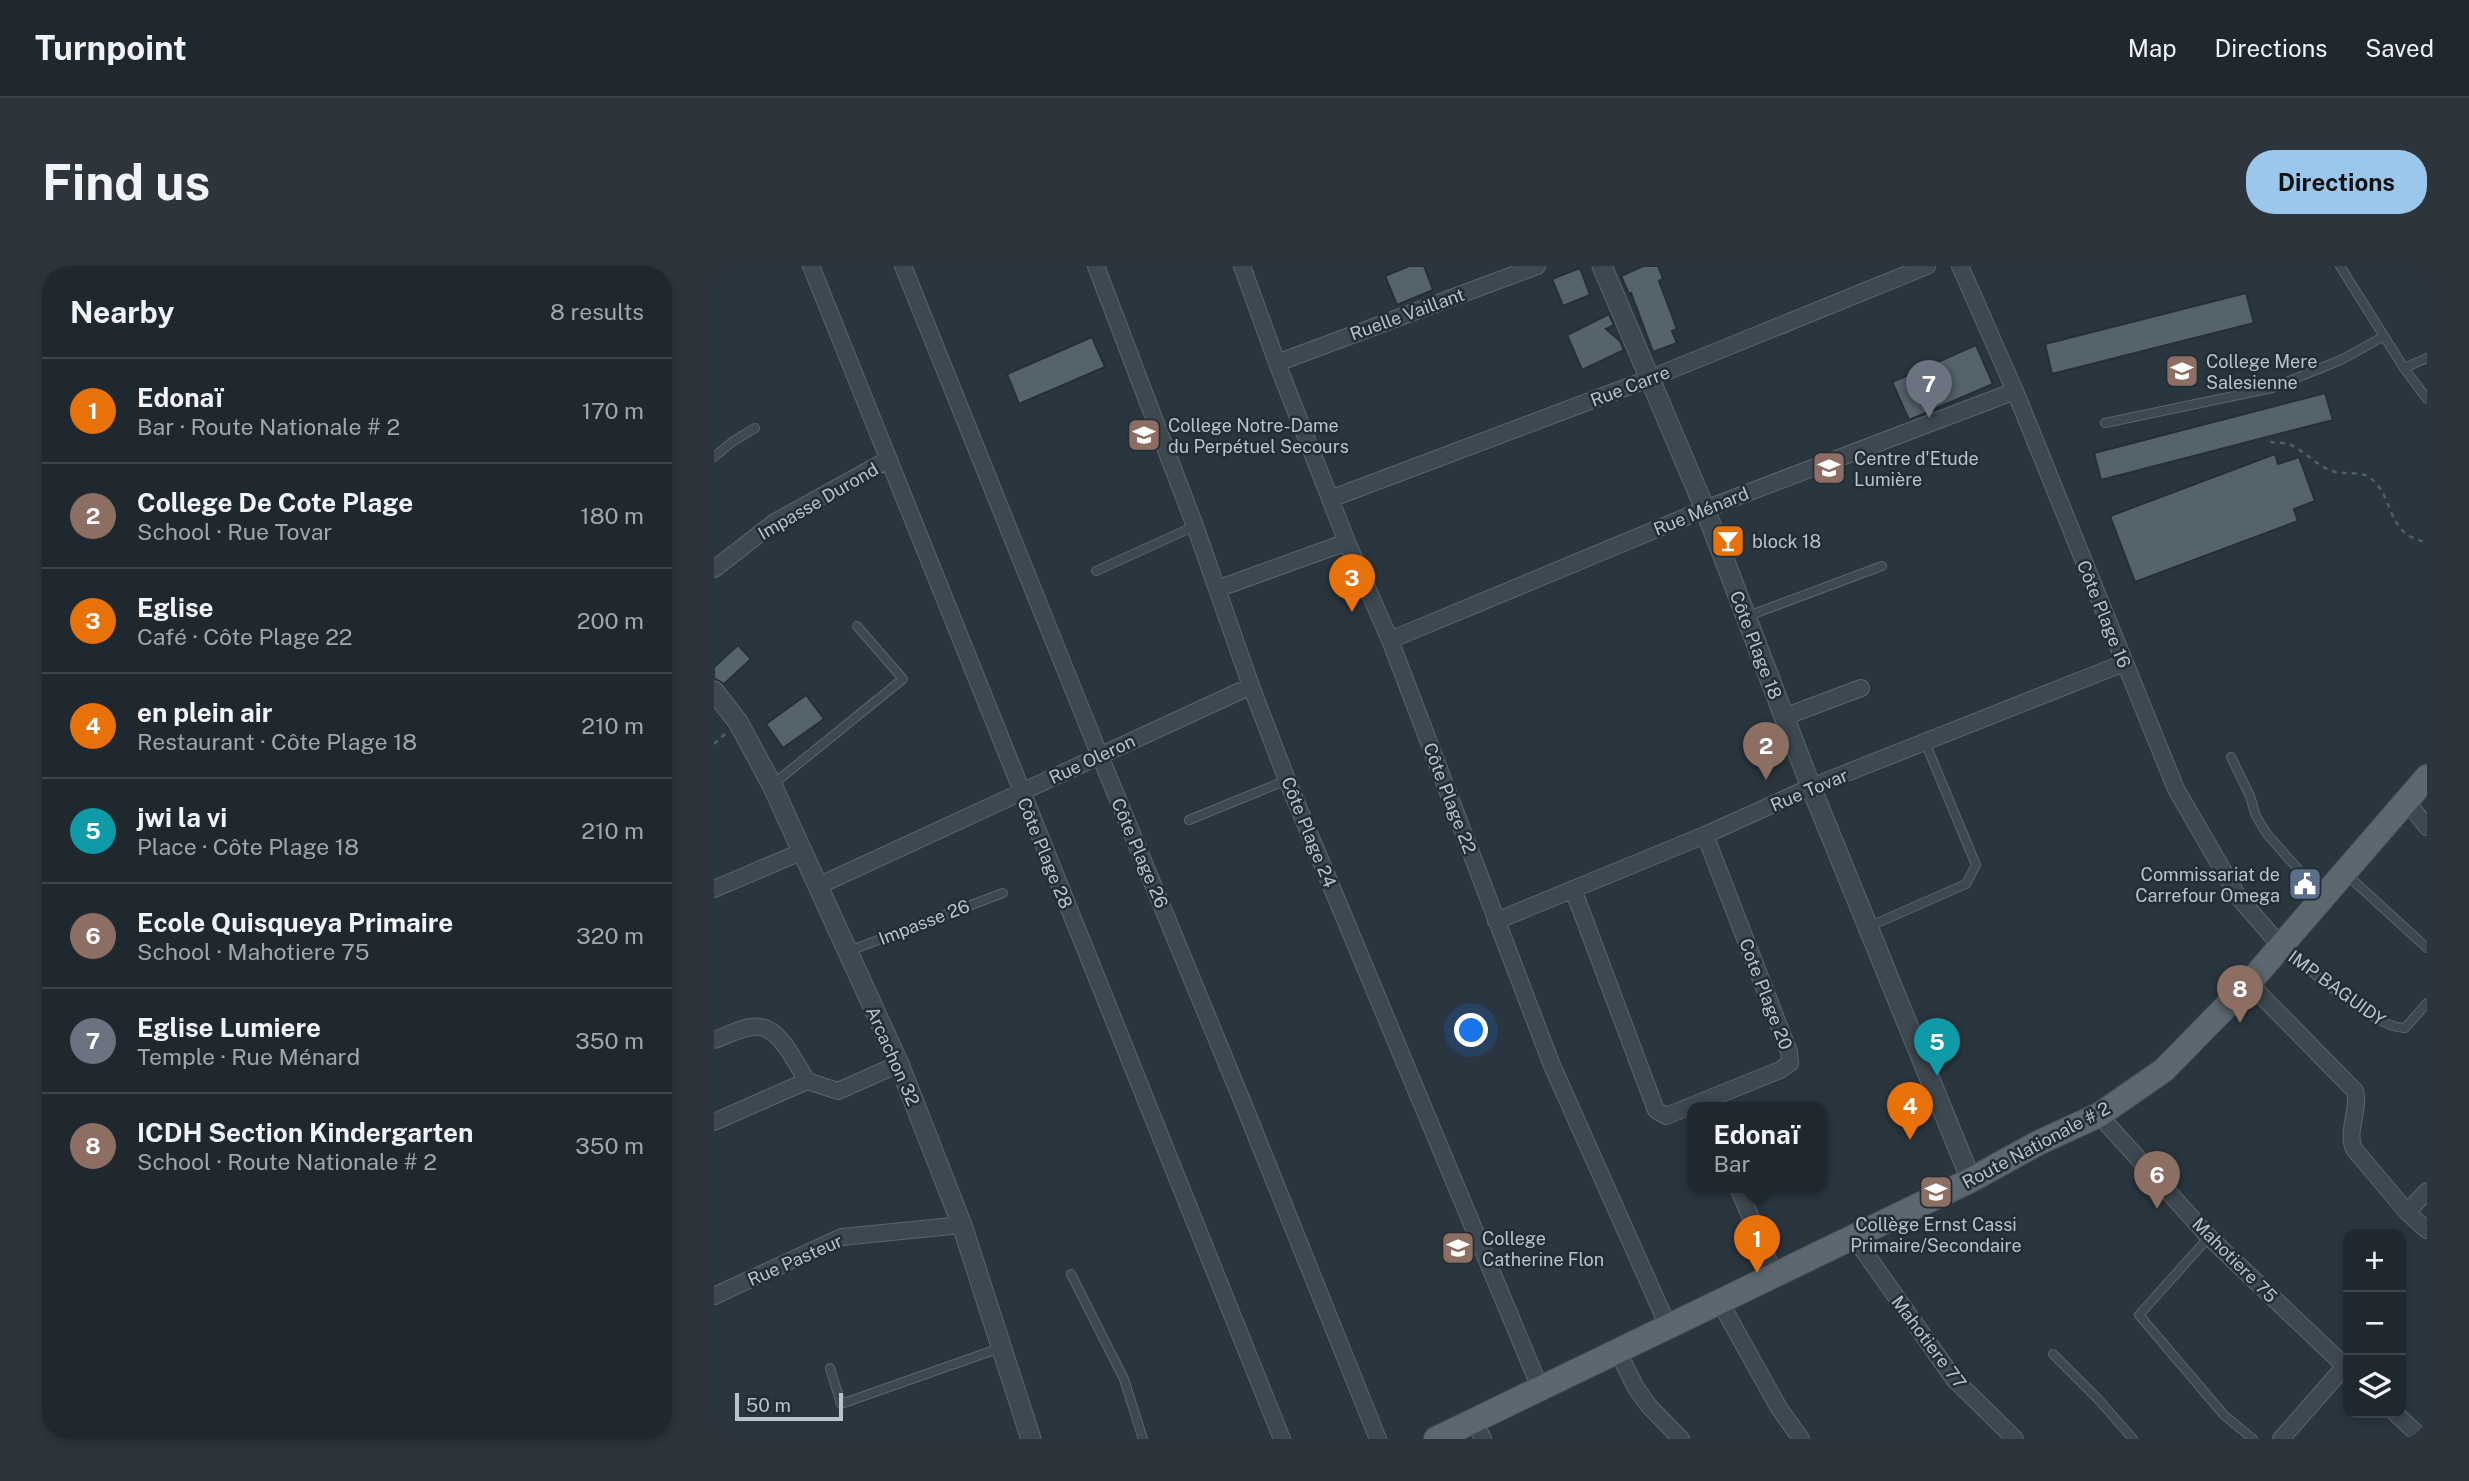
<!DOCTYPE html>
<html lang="en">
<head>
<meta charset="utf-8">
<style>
	body { margin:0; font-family:"Public Sans",sans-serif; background:#2d343b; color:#f1f3f6 }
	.controls { position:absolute; right:21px; bottom:21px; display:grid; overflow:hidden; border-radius:14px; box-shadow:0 4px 10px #0003 }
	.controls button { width:63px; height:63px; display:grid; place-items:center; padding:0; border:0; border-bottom:2px solid #3d444b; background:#20282f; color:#f1f3f6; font:35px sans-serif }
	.scale { position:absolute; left:21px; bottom:18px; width:108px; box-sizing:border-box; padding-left:7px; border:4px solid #bac2ca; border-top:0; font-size:19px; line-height:24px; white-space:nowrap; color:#bac2ca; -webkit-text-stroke:5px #222d35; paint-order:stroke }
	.you { position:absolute; left:758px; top:765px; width:24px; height:24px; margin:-18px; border:5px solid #fff; border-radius:50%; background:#1a73e8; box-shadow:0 0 0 10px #1a73e833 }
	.badge { display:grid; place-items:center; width:46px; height:46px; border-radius:50%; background:#9cc7ed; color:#fff; font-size:23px; font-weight:700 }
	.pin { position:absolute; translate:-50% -58px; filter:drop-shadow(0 2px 4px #0008) }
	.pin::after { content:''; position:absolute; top:37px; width:24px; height:21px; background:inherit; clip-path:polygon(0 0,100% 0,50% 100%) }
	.popup { position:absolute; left:973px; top:836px; width:140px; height:91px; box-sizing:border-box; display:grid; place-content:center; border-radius:14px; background:#20282f; filter:drop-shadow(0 2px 5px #0005); font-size:23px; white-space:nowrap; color:#a2a6aa }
	.popup b { font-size:26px; color:#f1f3f6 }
	.popup::after { content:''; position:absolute; left:50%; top:100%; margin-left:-14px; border:14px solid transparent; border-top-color:#20282f }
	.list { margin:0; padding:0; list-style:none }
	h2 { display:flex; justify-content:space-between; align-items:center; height:91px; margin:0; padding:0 28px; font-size:30px }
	h2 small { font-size:23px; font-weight:400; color:#a2a6aa }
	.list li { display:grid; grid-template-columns:46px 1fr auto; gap:21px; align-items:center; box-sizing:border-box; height:105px; padding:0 28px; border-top:2px solid #3d444b }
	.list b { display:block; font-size:26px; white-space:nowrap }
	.list p { margin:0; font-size:23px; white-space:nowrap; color:#a2a6aa }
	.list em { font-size:23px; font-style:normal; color:#a2a6aa }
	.icon { flex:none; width:38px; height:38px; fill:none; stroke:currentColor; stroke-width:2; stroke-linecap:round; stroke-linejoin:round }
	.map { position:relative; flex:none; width:1713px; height:1173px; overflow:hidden; border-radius:28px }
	header { display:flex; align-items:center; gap:42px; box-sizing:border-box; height:98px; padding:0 35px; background:#20282f; border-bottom:2px solid #3d444b }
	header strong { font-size:33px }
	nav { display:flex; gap:38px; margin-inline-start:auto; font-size:24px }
	.intro { display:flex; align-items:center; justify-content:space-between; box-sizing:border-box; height:168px; padding:0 42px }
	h1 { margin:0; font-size:49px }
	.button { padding:18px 32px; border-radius:28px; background:#9cc7ed; color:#111; font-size:24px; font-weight:700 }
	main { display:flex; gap:42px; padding:0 42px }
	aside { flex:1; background:#20282f; border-radius:28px; box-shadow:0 4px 10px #0003 }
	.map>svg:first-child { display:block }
</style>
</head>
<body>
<header>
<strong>Turnpoint</strong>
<nav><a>Map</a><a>Directions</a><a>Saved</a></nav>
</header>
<div class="intro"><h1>Find us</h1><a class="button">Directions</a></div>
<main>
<aside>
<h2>Nearby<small>8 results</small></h2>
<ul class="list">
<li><span class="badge" style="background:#e8710a">1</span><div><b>Edonaï</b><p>Bar · Route Nationale # 2</p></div><em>170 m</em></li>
<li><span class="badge" style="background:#8d6e63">2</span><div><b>College De Cote Plage</b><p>School · Rue Tovar</p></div><em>180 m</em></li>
<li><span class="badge" style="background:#e8710a">3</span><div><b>Eglise</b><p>Café · Côte Plage 22</p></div><em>200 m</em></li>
<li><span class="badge" style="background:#e8710a">4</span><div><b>en plein air</b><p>Restaurant · Côte Plage 18</p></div><em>210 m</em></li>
<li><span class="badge" style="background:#0f9aa8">5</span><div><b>jwi la vi</b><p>Place · Côte Plage 18</p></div><em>210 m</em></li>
<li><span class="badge" style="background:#8d6e63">6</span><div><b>Ecole Quisqueya Primaire</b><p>School · Mahotiere 75</p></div><em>320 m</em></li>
<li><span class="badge" style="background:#6b7280">7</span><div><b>Eglise Lumiere</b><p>Temple · Rue Ménard</p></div><em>350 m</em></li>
<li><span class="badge" style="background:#8d6e63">8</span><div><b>ICDH Section Kindergarten</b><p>School · Route Nationale # 2</p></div><em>350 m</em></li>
</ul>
</aside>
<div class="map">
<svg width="1713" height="1173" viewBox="0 0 1713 1173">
	<rect width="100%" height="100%" fill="#2a363f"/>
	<!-- building -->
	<path fill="#55636c" stroke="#242f37" stroke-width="2" d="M695 0H710L719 24 683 39 671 10Z
		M929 0H944L949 13 945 15 963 63 958 65 963 77 939 86 917 27 915 28 907 10Z
		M866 2 876 29 849 40 838 13Z
		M1532 27 1540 57 1338 108 1331 78Z
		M895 48 900 59 892 63 906 75 910 84 868 104 853 69Z
		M378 71 391 101 305 138 293 108Z
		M1262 79 1279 118 1195 154 1178 116Z
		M1611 127 1619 154 1387 214 1380 187Z
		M1561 188 1564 198 1585 191 1601 235 1580 243 1584 255 1421 316 1396 250Z
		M24 379 37 393 10 418 0 412V401Z
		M92 429 110 453 69 482 52 458Z"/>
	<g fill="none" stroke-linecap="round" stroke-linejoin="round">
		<defs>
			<path id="service" d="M1626 0 1690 102 1713 133
				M1690 102 1713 92
				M1391 157 1558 122 1629 93 1670 70
				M0 191 18 176 41 162
				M382 305 481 260
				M1034 350 1168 300
				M1517 491 1536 530 1542 550 1553 568 1606 628
				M58 519 189 413 143 360
				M475 554 573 514
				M1632 608 1713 682
				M1154 661 1252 618 1262 599 1211 476
				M1568 681C1596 703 1657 761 1691 762L1713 737
				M135 685 289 627
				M1495 971 1425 1049 1510 1149 1539 1173
				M357 1008 410 1113 429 1173
				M1339 1088 1384 1133 1419 1173
				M116 1102 127 1138 286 1082"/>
			<path id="minor" d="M97 0 568 1173
				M189 0 386 490 529 837 664 1173
				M382 0 481 260 537 420 573 514 827 1124
				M528 0 563 97 633 276 676 374 837 797 954 1060
				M1246 0 1301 125 1462 523 1525 632 1566 679
				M563 97 823 0
				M616 233 937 112 1213 0
				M0 303 61 256 175 193
				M503 323 633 276
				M676 374 991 243 1301 125
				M1070 451 1147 422
				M1693 536 1713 561
				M104 620 537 420
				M0 623 87 586
				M859 623 942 844 952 850 1066 804 1076 797 1075 786 991 569
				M782 655 991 569 1097 521 1410 397
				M1535 717 1641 825C1646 844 1632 865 1640 883L1693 946 1713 964
				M0 774C12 770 24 763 37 761 65 756 80 795 93 815
				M1385 849 1495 971 1634 1103
				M0 856 93 815 124 825 185 798
				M1024 921 1060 1008
				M1693 946 1713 925
				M1140 971 1240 1113 1301 1173
				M0 1030 128 971 248 959
				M1006 1036 1065 1142 1087 1173
				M903 1084 922 1122 935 1140 967 1173
				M1681 1147 1709 1173
				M760 1155 769 1173
				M1567 1173 1631 1100"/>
			<path id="tertiary" d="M888 0 991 243 1097 521 1257 914
				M0 425 24 456 58 519 185 798 248 959 317 1173"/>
			<path id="primary" d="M722 1173 1257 914 1324 877 1385 849 1450 804 1535 717 1713 511"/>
		</defs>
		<!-- service casing -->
		<use href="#service" stroke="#5b656d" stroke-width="10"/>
		<!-- minor casing -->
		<use href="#minor" stroke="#5b656d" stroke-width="18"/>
		<!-- tertiary casing -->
		<use href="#tertiary" stroke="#5b656d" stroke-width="21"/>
		<!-- primary casing -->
		<use href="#primary" stroke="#475159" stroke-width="26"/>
		<!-- path -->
		<path stroke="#4e6060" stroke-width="2.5" stroke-dasharray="5 5" stroke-linecap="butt" d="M1556 176C1562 177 1571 176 1577 179 1590 185 1602 199 1618 205 1629 209 1646 205 1655 211 1682 230 1670 269 1713 276
			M0 478 11 468"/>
		<!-- service -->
		<use href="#service" stroke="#3e4850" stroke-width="8"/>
		<!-- minor -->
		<use href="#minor" stroke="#3e4850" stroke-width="16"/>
		<!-- tertiary -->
		<use href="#tertiary" stroke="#3e4850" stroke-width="19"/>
		<!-- primary -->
		<use href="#primary" stroke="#5c676f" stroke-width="24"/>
	</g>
	<!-- icons -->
	<defs>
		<symbol id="school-square" viewBox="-11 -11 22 22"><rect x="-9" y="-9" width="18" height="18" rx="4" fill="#8d6e63" stroke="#222d35"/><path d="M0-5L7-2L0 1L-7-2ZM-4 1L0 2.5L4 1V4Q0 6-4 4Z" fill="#fff"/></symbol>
		<symbol id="bar-square" viewBox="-11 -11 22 22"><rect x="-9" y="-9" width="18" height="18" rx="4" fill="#e8710a" stroke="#222d35"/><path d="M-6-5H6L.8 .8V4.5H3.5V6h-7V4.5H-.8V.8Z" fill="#fff"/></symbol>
		<symbol id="civic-square" viewBox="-11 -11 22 22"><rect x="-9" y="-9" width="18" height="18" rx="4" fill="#5c6f8a" stroke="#222d35"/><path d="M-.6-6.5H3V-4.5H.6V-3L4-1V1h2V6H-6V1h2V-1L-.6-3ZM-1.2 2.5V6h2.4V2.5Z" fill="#fff"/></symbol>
	</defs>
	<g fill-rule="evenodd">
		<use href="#school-square" x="1449" y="86" width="38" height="38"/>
		<use href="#school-square" x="411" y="150" width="38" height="38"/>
		<use href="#school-square" x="1096" y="183" width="38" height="38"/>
		<use href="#bar-square" x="995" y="256" width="38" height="38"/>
		<use href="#civic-square" x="1572" y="599" width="38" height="38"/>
		<use href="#school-square" x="1203" y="907" width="38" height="38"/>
		<use href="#school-square" x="725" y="963" width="38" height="38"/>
	</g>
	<g text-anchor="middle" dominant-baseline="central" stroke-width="5" stroke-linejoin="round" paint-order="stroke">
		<!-- street labels -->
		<g font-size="18" fill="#bac2ca" stroke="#222d35">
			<text transform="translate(693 48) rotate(-20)">Ruelle Vaillant</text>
			<text transform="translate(916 120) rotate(-21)">Rue Carre</text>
			<text transform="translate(104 235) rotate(-30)">Impasse Durond</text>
			<text transform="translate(987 245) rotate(-22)">Rue Ménard</text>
			<text transform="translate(1390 348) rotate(68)">Côte Plage 16</text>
			<text transform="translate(1042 379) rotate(69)">Côte Plage 18</text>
			<text transform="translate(378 493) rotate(-25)">Rue Oleron</text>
			<text transform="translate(1095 524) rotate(-23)">Rue Tovar</text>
			<text transform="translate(736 532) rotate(69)">Côte Plage 22</text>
			<text transform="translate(595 566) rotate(68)">Côte Plage 24</text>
			<text transform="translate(331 587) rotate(68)">Côte Plage 28</text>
			<text transform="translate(426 587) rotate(67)">Côte Plage 26</text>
			<text transform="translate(210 656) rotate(-21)">Impasse 26</text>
			<text transform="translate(1623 722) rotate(36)">IMP BAGUIDY</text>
			<text transform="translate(1052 728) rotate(69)">Cote Plage 20</text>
			<text transform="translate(179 790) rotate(66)">Arcachon 32</text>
			<text transform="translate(1322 879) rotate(-28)">Route Nationale # 2</text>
			<text transform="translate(81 994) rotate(-24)">Rue Pasteur</text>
			<text transform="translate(1521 994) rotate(45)">Mahotiere 75</text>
			<text transform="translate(1215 1076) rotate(53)">Mahotiere 77</text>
		</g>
		<!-- poi labels -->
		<g font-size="18" fill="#bac2ca" stroke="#222d35" text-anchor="start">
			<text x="1492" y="95">College Mere<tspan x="1492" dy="21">Salesienne</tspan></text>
			<text x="454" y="159">College Notre-Dame<tspan x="454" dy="21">du Perpétuel Secours</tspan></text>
			<text x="1140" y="192">Centre d'Etude<tspan x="1140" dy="21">Lumière</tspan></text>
			<text x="1038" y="275">block 18</text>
			<text x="1566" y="608" text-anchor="end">Commissariat de<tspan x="1566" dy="21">Carrefour Omega</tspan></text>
			<text x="1222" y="958" text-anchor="middle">Collège Ernst Cassi<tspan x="1222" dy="21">Primaire/Secondaire</tspan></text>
			<text x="768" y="972">College<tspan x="768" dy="21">Catherine Flon</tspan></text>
		</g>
	</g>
</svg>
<div class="controls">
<button>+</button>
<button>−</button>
<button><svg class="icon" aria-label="layers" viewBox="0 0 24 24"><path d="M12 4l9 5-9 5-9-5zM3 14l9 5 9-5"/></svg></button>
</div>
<div class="scale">50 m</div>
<div class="you"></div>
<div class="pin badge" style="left:1043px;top:1007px;background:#e8710a">1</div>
<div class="popup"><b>Edonaï</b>Bar</div>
<div class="pin badge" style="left:1052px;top:514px;background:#8d6e63">2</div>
<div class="pin badge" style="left:638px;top:346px;background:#e8710a">3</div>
<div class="pin badge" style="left:1196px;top:874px;background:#e8710a">4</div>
<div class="pin badge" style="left:1223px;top:810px;background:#0f9aa8">5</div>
<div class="pin badge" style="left:1443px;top:943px;background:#8d6e63">6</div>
<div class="pin badge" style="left:1215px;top:152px;background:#6b7280">7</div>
<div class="pin badge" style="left:1526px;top:757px;background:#8d6e63">8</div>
</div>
</main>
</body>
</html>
